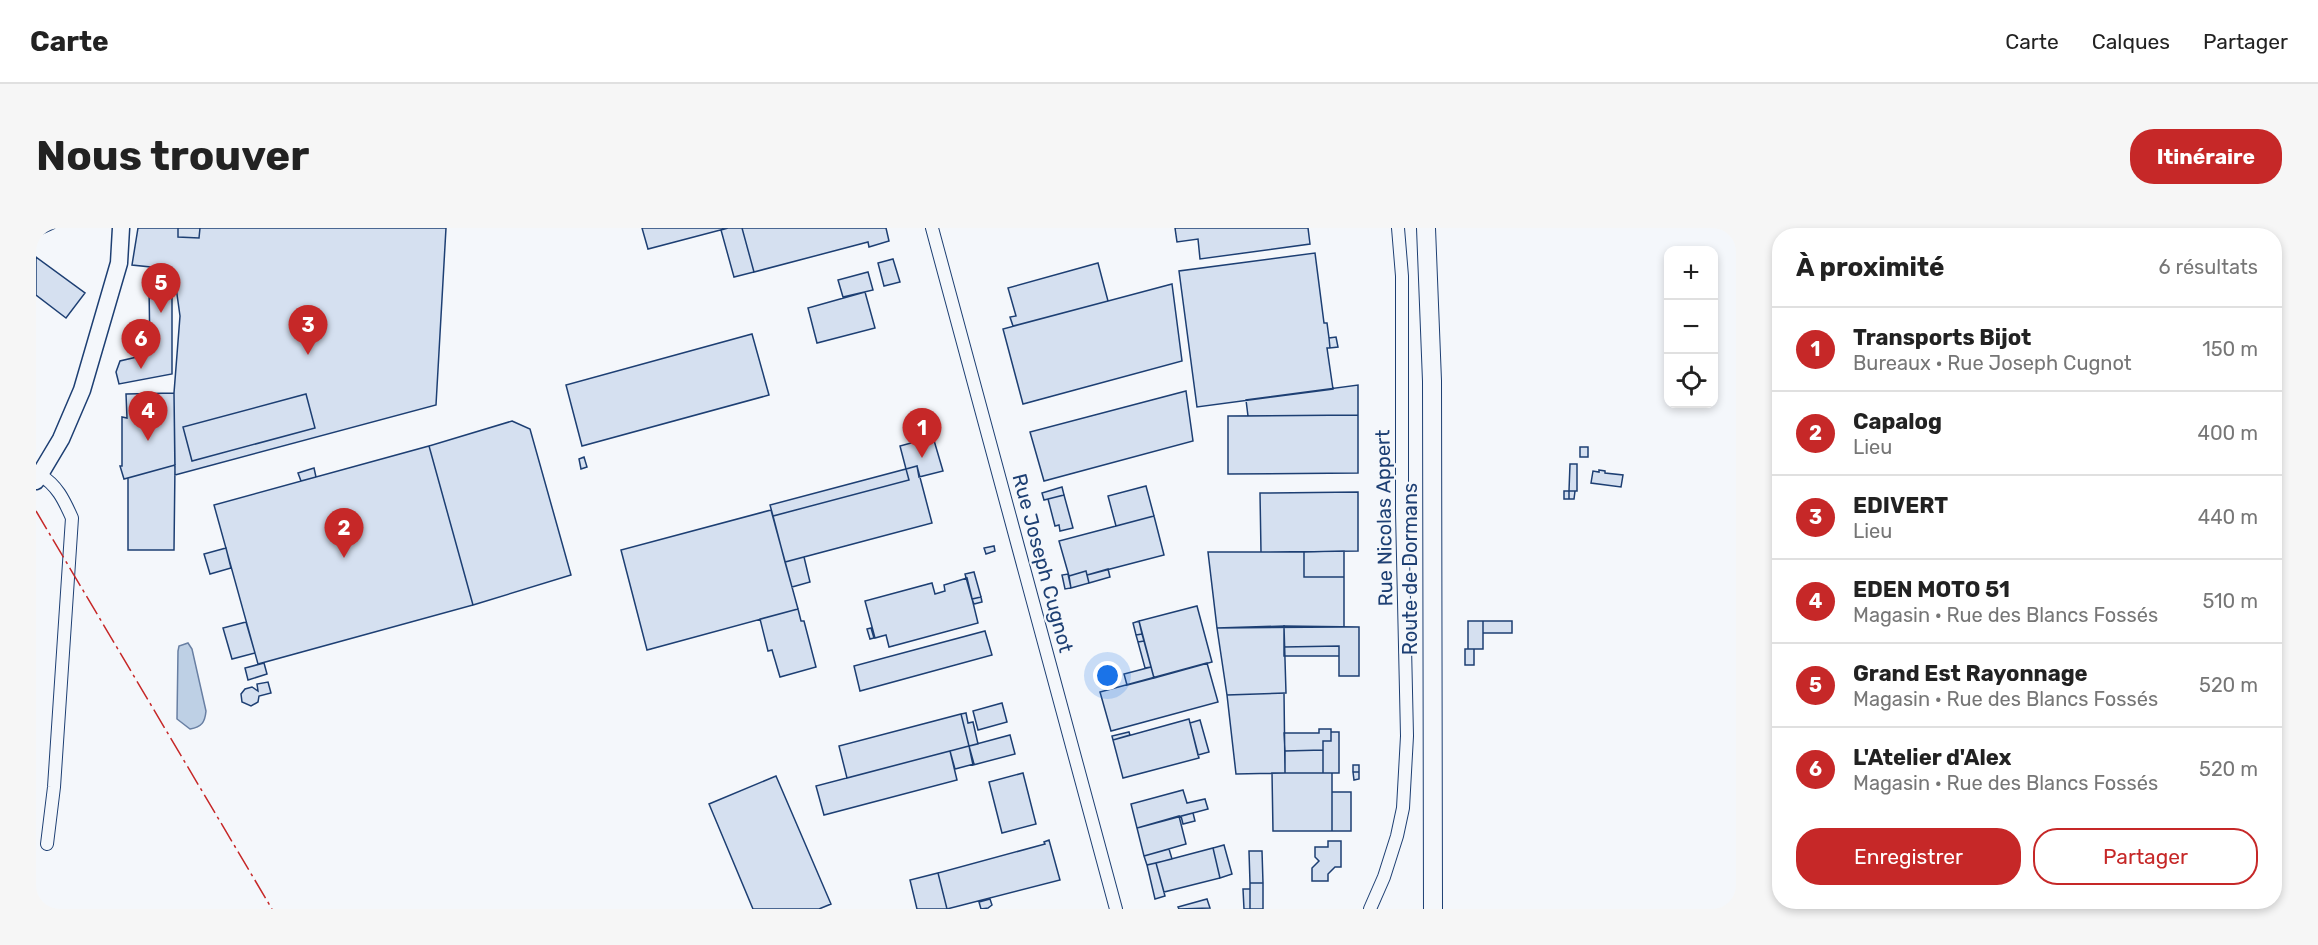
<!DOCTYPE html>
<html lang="fr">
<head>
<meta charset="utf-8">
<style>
	body { margin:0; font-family:Rubik,sans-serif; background:#f6f6f6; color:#222 }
	.controls { position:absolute; right:18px; top:18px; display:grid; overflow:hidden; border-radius:12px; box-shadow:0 3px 9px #0003 }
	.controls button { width:54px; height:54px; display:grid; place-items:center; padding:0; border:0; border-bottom:2px solid #e0e0e0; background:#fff; color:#222; font:30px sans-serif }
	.you { position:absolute; left:1072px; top:448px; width:21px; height:21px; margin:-15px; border:4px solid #fff; border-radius:50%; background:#1a73e8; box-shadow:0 0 0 9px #1a73e833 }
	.badge { display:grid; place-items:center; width:39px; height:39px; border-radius:50%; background:#c62828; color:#fff; font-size:20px; font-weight:700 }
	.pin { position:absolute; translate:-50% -50px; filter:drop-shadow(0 2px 3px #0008) }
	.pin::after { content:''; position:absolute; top:32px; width:21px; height:18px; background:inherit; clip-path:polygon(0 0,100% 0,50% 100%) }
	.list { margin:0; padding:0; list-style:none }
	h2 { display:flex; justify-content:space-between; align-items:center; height:78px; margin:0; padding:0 24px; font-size:26px }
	h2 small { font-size:20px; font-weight:400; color:#767676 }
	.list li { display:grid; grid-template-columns:39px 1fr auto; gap:18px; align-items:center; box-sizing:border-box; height:84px; padding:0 24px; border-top:2px solid #e0e0e0 }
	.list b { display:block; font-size:22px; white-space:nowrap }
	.list p { margin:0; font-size:20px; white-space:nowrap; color:#767676 }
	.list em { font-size:20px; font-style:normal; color:#767676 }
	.actions { display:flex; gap:12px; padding:18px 24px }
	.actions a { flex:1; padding:14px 0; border:2px solid #c62828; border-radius:24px; text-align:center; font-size:21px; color:#c62828 }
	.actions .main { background:#c62828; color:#fff }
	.icon { flex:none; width:33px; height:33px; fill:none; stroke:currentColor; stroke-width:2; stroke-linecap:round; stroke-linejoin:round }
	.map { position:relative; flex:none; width:1700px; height:681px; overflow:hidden; border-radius:24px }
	header { display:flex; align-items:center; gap:36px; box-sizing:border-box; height:84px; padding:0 30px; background:#fff; border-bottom:2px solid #e0e0e0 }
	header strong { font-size:28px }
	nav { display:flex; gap:33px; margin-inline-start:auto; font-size:21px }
	.intro { display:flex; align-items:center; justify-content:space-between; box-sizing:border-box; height:144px; padding:0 36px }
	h1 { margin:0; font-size:42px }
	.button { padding:15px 27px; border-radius:24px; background:#c62828; color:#fff; font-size:21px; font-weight:700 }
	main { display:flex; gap:36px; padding:0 36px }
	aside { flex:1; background:#fff; border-radius:24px; box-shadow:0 3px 9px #0003 }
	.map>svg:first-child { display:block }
</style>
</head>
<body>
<header>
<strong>Carte</strong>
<nav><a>Carte</a><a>Calques</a><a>Partager</a></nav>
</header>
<div class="intro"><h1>Nous trouver</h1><a class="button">Itinéraire</a></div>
<main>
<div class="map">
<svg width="1700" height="681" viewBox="0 0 1700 681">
	<rect width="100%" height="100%" fill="#f4f7fb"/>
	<!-- water -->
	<path fill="#bed0e5" stroke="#687fa3" stroke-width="1.5" d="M152 415 156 421 170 483C169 494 166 499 154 501L141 491 142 423 143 418Z"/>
	<!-- building -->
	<path fill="#d5e0f0" stroke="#1d3f73" stroke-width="1.5" d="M0 0H19L0 9Z
		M102 0H410L400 177 139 247 138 165 144 88 139 52 134 41 96 37Z
		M142 0H164L163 10 142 9Z
		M606 0H692L612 21Z
		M692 0H706L718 44 698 49 685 2Z
		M706 0H850L853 13 833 19 832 14 718 44Z
		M1139 0H1272L1274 16 1164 31 1162 11 1141 14Z
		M1279 25 1288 95H1291L1293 110 1294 120H1291L1297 161 1161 179 1143 43Z
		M0 29 49 65 30 90 0 67Z
		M857 31 864 54 848 58 842 35Z
		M1062 35 1072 73 977 98 974 89 980 88 972 60Z
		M832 44 837 62 807 69 802 52Z
		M136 51V146L83 156 80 144 84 133 114 126 113 58Z
		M1136 56 1146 133 987 176 967 101Z
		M829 64 839 100 781 115 772 80Z
		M716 106 733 167 546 218 530 157Z
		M1300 109 1302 119 1294 120 1293 110Z
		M1322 157V187L1212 188 1210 172Z
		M1150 163 1157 213 1008 253 994 204Z
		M138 165 139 237 88 251 84 238H86V189L91 190 90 166Z
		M270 166 279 200 156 233 147 199Z
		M1322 187V245L1192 246V188Z
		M476 193 494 201 535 347 437 377 393 218Z
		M897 209 907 243 883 249 881 238 870 241 864 218Z
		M393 218 437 377 222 436 178 277Z
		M1544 219H1552V229H1544Z
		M548 229 551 239 545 241 543 231Z
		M1534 236H1541V263H1533Z
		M139 237 138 322H92V250Z
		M881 238 896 295 749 334 737 288 873 252 870 241Z
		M278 240 280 249 265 253 262 245Z
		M870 241 873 252 737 288 734 277Z
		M1563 242 1569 243V245L1587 247 1585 259 1555 255 1557 243 1563 244Z
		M1110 258 1118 288 1080 298 1072 268Z
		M1026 259 1028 267 1008 272 1006 265Z
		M1528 263H1533V271H1528Z
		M1533 263H1539L1538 271H1533Z
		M1322 264V323L1225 324 1224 265Z
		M1028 267 1037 300 1024 303 1023 297 1019 298 1012 271Z
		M735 282 762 381 611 422 585 322Z
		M1118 288 1128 327 1051 347 1050 343 1033 348 1023 313Z
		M958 318 959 323 950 326 948 320Z
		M190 320 195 340 174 346 168 326Z
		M1308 323V349H1268V324Z
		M1172 324H1268V349H1308V399L1181 400Z
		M768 329 774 354 756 359 749 334Z
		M1072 341 1074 349 1053 355 1051 347Z
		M1050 343 1053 355 1035 360 1033 348Z
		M938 344 945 369 936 371 929 346Z
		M1032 346 1035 360 1029 361 1026 347Z
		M931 350 942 395 853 419 850 407 839 410 829 373 896 355 899 366 909 363 908 357Z
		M945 369 946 374 938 376 936 371Z
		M1161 378 1176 434 1118 450 1103 393Z
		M762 381 765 393H768L780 439 744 449 736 422 732 423 724 391Z
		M1103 393 1106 406 1100 407 1097 395Z
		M1432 393H1447V421H1432Z
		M1447 393H1476V405H1447Z
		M210 394 219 425 196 431 187 400Z
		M1248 398 1250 465 1191 467 1181 400Z
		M1248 398 1323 399V448H1303V418L1248 419Z
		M835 400 838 410 834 411 831 401Z
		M949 403 956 427 824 463 818 438Z
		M1106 406 1108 413 1102 414 1100 407Z
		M1108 413 1115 439 1109 440 1102 414Z
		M1303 418V428H1248V419Z
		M1429 421H1438V437H1429Z
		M228 435 231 446 212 452 209 440Z
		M1171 435 1182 474 1075 503 1064 464Z
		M1115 439 1118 450 1091 457 1088 446Z
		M232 454 235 465 223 468 222 474 215 478 206 474 205 466 209 461 216 459 222 463 221 456Z
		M1248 465 1249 545 1200 546 1191 467Z
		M966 475 971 494 942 502 937 483Z
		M930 485 932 495 937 494 942 516 933 518 925 486Z
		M925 486 933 518 811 550 803 518Z
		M1153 491 1163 530 1087 550 1077 512Z
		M1164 492 1173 524 1162 527 1154 495Z
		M1283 501H1295V513H1287V522L1249 523 1248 505H1283Z
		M1093 504 1094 507 1077 512 1076 508Z
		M1295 504H1303V545H1287V513H1295Z
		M974 507 979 526 937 537 933 518Z
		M933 518 938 536 919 541 914 523Z
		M1287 522V545H1249V523Z
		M914 523 921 552 788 587 780 558Z
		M1317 537H1323V544H1317Z
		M1317 544H1323V551L1318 552Z
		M987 545 1000 596 966 605 953 554Z
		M1236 545H1296V603H1237Z
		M740 548 795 676 783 681H717L673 576Z
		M1147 562 1151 575 1169 571 1172 581 1101 600 1095 576Z
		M1296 564H1315V603H1296Z
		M1157 585 1159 593 1147 596 1145 588Z
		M1143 588 1150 616 1108 628 1101 600Z
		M1013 612 1024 652 911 681 902 645 1009 616 1008 614Z
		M1292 613H1305V639H1299L1292 646V653H1276V640L1283 633 1279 629V619H1292Z
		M1188 617 1196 646 1184 650 1177 620Z
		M1177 620 1184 650 1128 664 1120 635Z
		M1133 621 1136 631 1111 637 1108 628Z
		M1213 623H1226L1227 655H1214Z
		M1120 635 1129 668 1119 671 1111 637Z
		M902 645 911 681H881L874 652Z
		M1214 655H1227V681H1214Z
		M1207 661H1214V681H1208Z
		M954 671 956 677 952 680 945 681 943 674Z
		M1171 671 1174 680 1143 681 1142 679Z"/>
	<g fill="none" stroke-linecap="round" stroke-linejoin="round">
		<defs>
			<path id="street" d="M896 0 1080 681
				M4 247C21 257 28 272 36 290L18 559 11 616
				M1334 681 1348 649 1361 608 1367 580 1371 508 1366 284V48L1362 0"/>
			<path id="secondary" d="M0 253 25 211 46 162 83 35 85 0"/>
			<path id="primary" d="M1390 0 1396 153 1397 681"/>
		</defs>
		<!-- street casing -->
		<use href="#street" stroke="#1d3f73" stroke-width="14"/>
		<!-- secondary casing -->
		<use href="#secondary" stroke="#1d3f73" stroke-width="19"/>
		<!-- primary casing -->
		<use href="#primary" stroke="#1d3f73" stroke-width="20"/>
		<!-- street -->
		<use href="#street" stroke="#f4f7fb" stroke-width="12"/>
		<!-- secondary -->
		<use href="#secondary" stroke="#f4f7fb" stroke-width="16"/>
		<!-- primary -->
		<use href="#primary" stroke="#f4f7fb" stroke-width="18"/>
		<!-- power -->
		<path stroke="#c62828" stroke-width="1.5" stroke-dasharray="21 4.5 3 4.5" stroke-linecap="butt" d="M0 283 236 681"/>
	</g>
	<g text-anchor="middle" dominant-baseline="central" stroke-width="4.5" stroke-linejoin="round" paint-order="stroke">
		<!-- street labels -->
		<g font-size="20" fill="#1d3f73" stroke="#f4f7fb">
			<text transform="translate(1348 290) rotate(-91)">Rue Nicolas Appert</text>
			<text transform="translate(1007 335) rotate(75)">Rue Joseph Cugnot</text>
			<text transform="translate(1374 341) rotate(-90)">Route de Dormans</text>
		</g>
	</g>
</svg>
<div class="controls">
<button>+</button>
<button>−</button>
<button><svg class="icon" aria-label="locate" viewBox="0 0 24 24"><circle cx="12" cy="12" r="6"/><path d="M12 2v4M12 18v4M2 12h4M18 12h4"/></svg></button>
</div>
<div class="you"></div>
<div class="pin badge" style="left:886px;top:230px">1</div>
<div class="pin badge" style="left:308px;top:330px">2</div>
<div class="pin badge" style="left:272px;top:127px">3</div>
<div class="pin badge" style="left:112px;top:213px">4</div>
<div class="pin badge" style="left:125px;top:85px">5</div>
<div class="pin badge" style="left:105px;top:141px">6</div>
</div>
<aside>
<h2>À proximité<small>6 résultats</small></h2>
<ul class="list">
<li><span class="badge">1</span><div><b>Transports Bijot</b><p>Bureaux · Rue Joseph Cugnot</p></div><em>150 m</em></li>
<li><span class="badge">2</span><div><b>Capalog</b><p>Lieu</p></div><em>400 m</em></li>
<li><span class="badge">3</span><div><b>EDIVERT</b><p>Lieu</p></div><em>440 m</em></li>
<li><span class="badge">4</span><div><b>EDEN MOTO 51</b><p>Magasin · Rue des Blancs Fossés</p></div><em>510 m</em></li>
<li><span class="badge">5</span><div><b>Grand Est Rayonnage</b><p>Magasin · Rue des Blancs Fossés</p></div><em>520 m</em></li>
<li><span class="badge">6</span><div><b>L'Atelier d'Alex</b><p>Magasin · Rue des Blancs Fossés</p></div><em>520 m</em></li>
</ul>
<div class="actions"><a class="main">Enregistrer</a><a>Partager</a></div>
</aside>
</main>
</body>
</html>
